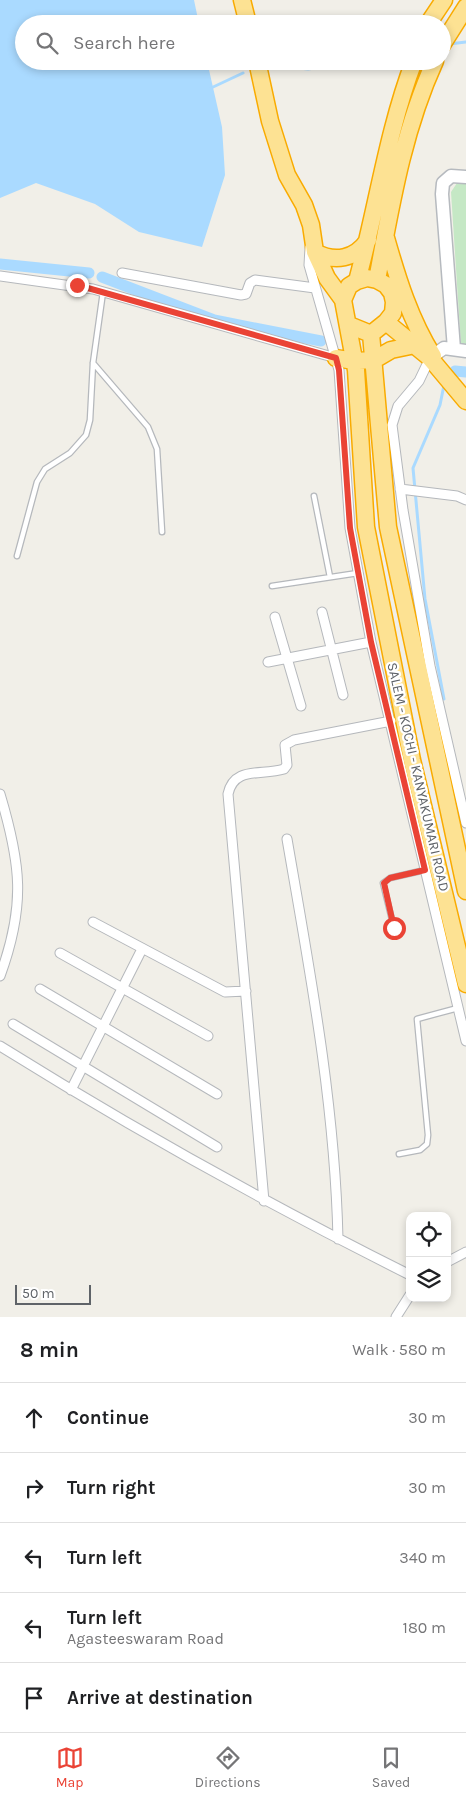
<!DOCTYPE html>
<html lang="en">
<head>
<meta charset="utf-8">
<style>
	body { margin:0; font-family:Karla,sans-serif; background:#f6f6f6; color:#202124 }
	.controls { position:absolute; right:15px; bottom:15px; display:grid; overflow:hidden; border-radius:10px; box-shadow:0 2px 8px #0003 }
	.controls button { width:45px; height:45px; display:grid; place-items:center; padding:0; border:0; border-bottom:1px solid #e0e0e0; background:#fff; color:#202124; font:25px sans-serif }
	.scale { position:absolute; left:15px; bottom:12px; width:76px; box-sizing:border-box; padding-left:5px; border:2px solid #5f6368; border-top:0; font-size:14px; line-height:18px; white-space:nowrap; color:#5f6368; -webkit-text-stroke:4px #fff; paint-order:stroke }
	.stop { position:absolute; width:15px; height:15px; margin:-11px; border:4px solid #ea4335; border-radius:50%; background:#fff }
	.stop.end { background:#ea4335; border-color:#fff; box-shadow:0 1px 5px #0008 }
	.list { margin:0; padding:0; list-style:none }
	h2 { display:flex; justify-content:space-between; align-items:center; height:65px; margin:0; padding:0 20px; font-size:21px }
	h2 small { font-size:16px; font-weight:400; color:#757577 }
	.list li { display:grid; grid-template-columns:32px 1fr auto; gap:15px; align-items:center; box-sizing:border-box; height:70px; padding:0 20px; border-top:1px solid #e0e0e0 }
	.list b { display:block; font-size:19px; white-space:nowrap }
	.list p { margin:0; font-size:16px; white-space:nowrap; color:#757577 }
	.list em { font-size:16px; font-style:normal; color:#757577 }
	.icon { flex:none; width:28px; height:28px; fill:none; stroke:currentColor; stroke-width:2; stroke-linecap:round; stroke-linejoin:round }
	.map { position:relative; flex:none; width:466px; height:1317px; overflow:hidden }
	.search { position:absolute; background:#fff; box-shadow:0 2px 8px #0003; left:15px; right:15px; top:15px; height:55px; display:flex; align-items:center; gap:12px; box-sizing:border-box; padding:0 18px; border-radius:28px; color:#757577; font-size:19px }
	.sheet { height:415px; background:#fff }
	nav { display:flex; justify-content:space-around; align-items:center; box-sizing:border-box; height:70px; border-top:1px solid #e0e0e0; background:#fff; font-size:14px; color:#757577 }
	nav a { display:grid; justify-items:center; gap:2px }
	nav .on { color:#ea4335 }
	.map>svg:first-child { display:block }
</style>
</head>
<body>
<div class="map">
<svg width="466" height="1317" viewBox="0 0 466 1317">
	<rect width="100%" height="100%" fill="#f1efe8"/>
	<!-- green -->
	<path fill="#c5e8c5" d="M457 183 466 184V347L461 345 451 192Z"/>
	<!-- water -->
	<path fill="#aadaff" d="M0 0H194L199 24H24V61H207L222 127 225 175 202 247 139 232 95 204 36 183 0 198Z"/>
	<g fill="none" stroke-linecap="round" stroke-linejoin="round">
		<!-- stream -->
		<path stroke="#aadaff" stroke-width="3" d="M449 44 466 42
			M271 65 308 69 361 61
			M211 88 243 73
			M444 699 425 599 413 468 440 405 444 385"/>
		<!-- canal -->
		<path stroke="#aadaff" stroke-width="11" d="M0 264 89 273
			M102 277 214 320 321 341
			M455 371 466 372"/>
		<defs>
			<path id="lane" d="M93 363 148 427 157 449 162 532
				M314 496 330 577
				M17 556 37 482 45 469 70 453 86 435 90 420 93 363 103 292
				M272 586 358 573
				M394 928 383 883 390 878 425 870
				M399 1154 420 1150 427 1144 428 1135 417 1019 458 1008"/>
			<path id="street" d="M310 247 309 265 339 370 350 528 371 642 466 1041
				M122 273 241 295 246 294 250 283 255 280 315 288
				M0 276 93 289 336 358
				M430 358 419 381 398 406 392 425 403 510 430 666 466 823
				M400 489 457 496 466 500
				M322 612 343 695
				M275 617 301 706
				M268 662 371 642
				M0 794C21 864 26 905 0 976
				M287 839C310 972 335 1104 338 1239
				M93 922 225 992 246 991
				M60 953 208 1036
				M40 989 217 1094
				M13 1024 217 1147
				M0 1046C133 1129 270 1205 410 1275
				M71 1090 142 949
				M264 1201 228 794C234 766 261 776 284 769L287 765 285 745 294 740 391 721
				M447 1262 466 1252
				M396 1317 410 1295"/>
			<path id="secondary" d="M454 349 442 194 443 183 451 176 466 177
				M430 358 444 348 466 351"/>
			<path id="highway" d="M242 0 248 24
				M428 24 444 0
				M442 45 466 7
				M257 61 270 121 287 175 304 205 311 225 315 252 327 278 343 300
				M386 238C398 280 410 319 433 356
				M315 252C335 263 355 259 368 240
				M377 280C391 205 403 131 435 61
				M357 281C377 208 387 132 414 61
				M386 322 430 358 466 401
				M349 325 371 334 386 322 393 313 394 302 392 293 386 285 377 280 367 278 357 281 349 286 343 300 356 370 366 527 412 760 466 984
				M371 334 388 527 466 891
				M336 358 354 361 374 360 391 350 415 345"/>
		</defs>
		<!-- lane casing -->
		<use href="#lane" stroke="#b5b8bc" stroke-width="7"/>
		<!-- street casing -->
		<use href="#street" stroke="#b5b8bc" stroke-width="11"/>
		<!-- secondary casing -->
		<use href="#secondary" stroke="#b6babf" stroke-width="15"/>
		<!-- highway casing -->
		<use href="#highway" stroke="#f9ab00" stroke-width="19"/>
		<!-- lane -->
		<use href="#lane" stroke="#fff" stroke-width="4.5"/>
		<!-- street -->
		<use href="#street" stroke="#fff" stroke-width="9"/>
		<!-- secondary -->
		<use href="#secondary" stroke="#fff" stroke-width="12"/>
		<!-- highway -->
		<use href="#highway" stroke="#fde293" stroke-width="16"/>
	</g>
	<g fill="none" stroke-linecap="round" stroke-linejoin="round">
		<!-- route -->
		<path stroke="#ea4335" stroke-width="6" d="M77 285 336 358 339 370 350 528 371 642 425 870 390 878 384 883 394 928"/>
	</g>
	<g text-anchor="middle" dominant-baseline="central" stroke-width="4.5" stroke-linejoin="round" paint-order="stroke">
		<!-- street labels -->
		<g font-size="14" fill="#5f6368" stroke="#fff">
			<text transform="translate(418 777) rotate(77)">SALEM - KOCHI - KANYAKUMARI ROAD</text>
		</g>
	</g>
</svg>
<div class="controls">
<button><svg class="icon" aria-label="locate" viewBox="0 0 24 24"><circle cx="12" cy="12" r="6"/><path d="M12 2v4M12 18v4M2 12h4M18 12h4"/></svg></button>
<button><svg class="icon" aria-label="layers" viewBox="0 0 24 24"><path d="M12 4l9 5-9 5-9-5zM3 14l9 5 9-5"/></svg></button>
</div>
<div class="scale">50 m</div>
<div class="stop" style="left:394px;top:928px"></div>
<div class="stop end" style="left:77px;top:285px"></div>
<div class="search"><svg class="icon" aria-label="search" viewBox="0 0 24 24"><circle cx="10" cy="10" r="6"/><path d="M15 15l6 6"/></svg>Search here</div>
</div>
<section class="sheet">
<h2>8 min<small>Walk · 580 m</small></h2>
<ul class="list">
<li><svg class="icon" aria-label="ahead" viewBox="0 0 24 24"><path d="M12 20V5M6 11l6-6 6 6"/></svg><div><b>Continue</b></div><em>30 m</em></li>
<li><svg class="icon" aria-label="right" viewBox="0 0 24 24"><path d="M7 20v-9h11M14 6l5 5-5 5"/></svg><div><b>Turn right</b></div><em>30 m</em></li>
<li><svg class="icon" aria-label="left" viewBox="0 0 24 24"><path d="M17 20v-9H6M10 6l-5 5 5 5"/></svg><div><b>Turn left</b></div><em>340 m</em></li>
<li><svg class="icon" aria-label="left" viewBox="0 0 24 24"><path d="M17 20v-9H6M10 6l-5 5 5 5"/></svg><div><b>Turn left</b><p>Agasteeswaram Road</p></div><em>180 m</em></li>
<li><svg class="icon" aria-label="arrive" viewBox="0 0 24 24"><path d="M6 21V4h12l-3 4 3 4H6"/></svg><div><b>Arrive at destination</b></div></li>
</ul>
</section>
<nav>
<a class="on"><svg class="icon" aria-label="map" viewBox="0 0 24 24"><path d="M3 6l6-2 6 2 6-2v14l-6 2-6-2-6 2zM9 4v14M15 6v14"/></svg>Map</a>
<a><svg class="icon" aria-label="directions" viewBox="0 0 24 24"><path d="M12 3l9 9-9 9-9-9zM9 14v-3h6M13 9l2 2-2 2"/></svg>Directions</a>
<a><svg class="icon" aria-label="saved" viewBox="0 0 24 24"><path d="M7 4h10v16l-5-4-5 4z"/></svg>Saved</a>
</nav>
</body>
</html>
